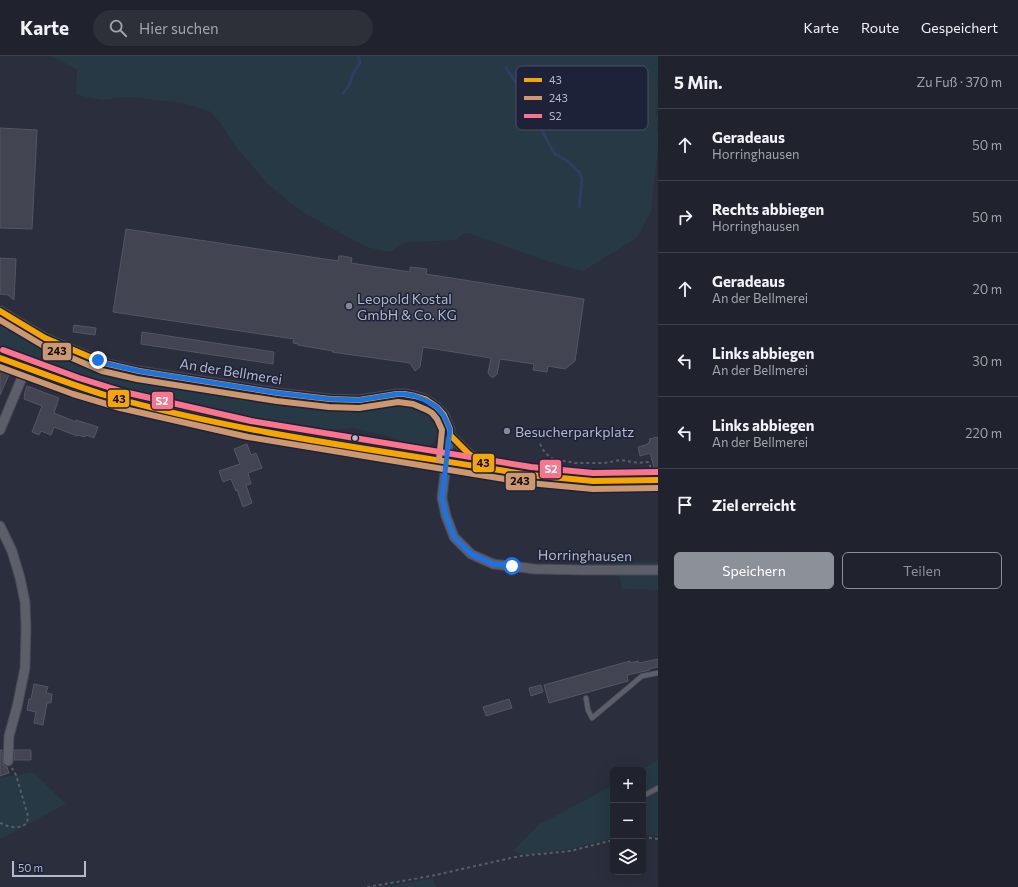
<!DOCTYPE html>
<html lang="de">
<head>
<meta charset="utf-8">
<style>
	body { margin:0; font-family:Commissioner,sans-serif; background:#2d2f39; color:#f1f3f6 }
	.controls { position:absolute; right:12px; bottom:12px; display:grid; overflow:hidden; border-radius:6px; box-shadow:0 4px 16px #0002 }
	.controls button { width:36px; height:36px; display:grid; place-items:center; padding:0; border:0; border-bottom:1px solid #3d3f49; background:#20222d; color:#f1f3f6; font:20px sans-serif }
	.scale { position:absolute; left:12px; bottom:10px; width:74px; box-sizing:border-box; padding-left:4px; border:2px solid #b5b9cd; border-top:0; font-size:11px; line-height:14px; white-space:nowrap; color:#b5b9cd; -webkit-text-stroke:3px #1d2239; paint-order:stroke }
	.stop { position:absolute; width:12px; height:12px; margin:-9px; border:3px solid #1a73e8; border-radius:50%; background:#fff }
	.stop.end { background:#1a73e8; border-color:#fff; box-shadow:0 1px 4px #0008 }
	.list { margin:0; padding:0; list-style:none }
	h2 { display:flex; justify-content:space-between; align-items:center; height:52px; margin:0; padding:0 16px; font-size:17px }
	h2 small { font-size:13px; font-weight:400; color:#a2a4aa }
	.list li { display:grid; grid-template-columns:26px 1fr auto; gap:12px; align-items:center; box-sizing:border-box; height:72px; padding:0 16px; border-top:1px solid #3d3f49 }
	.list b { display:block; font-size:15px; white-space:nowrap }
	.list p { margin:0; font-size:13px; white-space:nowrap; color:#a2a4aa }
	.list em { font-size:13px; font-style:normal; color:#a2a4aa }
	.actions { display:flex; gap:8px; padding:12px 16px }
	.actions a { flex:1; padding:9px 0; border:1px solid #8c9099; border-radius:6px; text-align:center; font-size:14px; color:#8c9099 }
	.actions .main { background:#8c9099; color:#fff }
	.icon { flex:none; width:22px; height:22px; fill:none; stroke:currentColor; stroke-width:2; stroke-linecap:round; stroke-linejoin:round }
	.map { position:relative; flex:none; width:658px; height:831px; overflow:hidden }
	header { display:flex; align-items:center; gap:24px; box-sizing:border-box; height:56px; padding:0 20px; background:#20222d; border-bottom:1px solid #3d3f49 }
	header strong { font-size:19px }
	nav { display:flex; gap:22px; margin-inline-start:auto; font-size:14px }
	.search { width:280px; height:36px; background:#2d2f39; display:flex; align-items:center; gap:10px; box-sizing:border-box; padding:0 14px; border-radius:22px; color:#a2a4aa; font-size:15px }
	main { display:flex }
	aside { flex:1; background:#20222d }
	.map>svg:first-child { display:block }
</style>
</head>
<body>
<header>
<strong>Karte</strong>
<div class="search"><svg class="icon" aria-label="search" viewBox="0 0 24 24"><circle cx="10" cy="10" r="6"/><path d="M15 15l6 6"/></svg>Hier suchen</div>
<nav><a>Karte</a><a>Route</a><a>Gespeichert</a></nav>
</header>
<main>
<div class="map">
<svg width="658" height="831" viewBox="0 0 658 831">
	<rect width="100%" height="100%" fill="#2b2e3c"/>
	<!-- green -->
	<path fill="#263944" d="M52 0H658V19L657 29H658V43L656 59 658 60 657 75 658 76V94L651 155 637 182 583 215 552 207 468 177 461 179 458 183 453 184 403 187 390 196 370 192 363 189 307 159 289 146 268 128 237 92 220 67 211 56 183 47 139 42 129 41 103 44 76 39 77 14Z
		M0 262 41 284 38 289C58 298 77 308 98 315 119 322 140 326 162 329L337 353C364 353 392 346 418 354L419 352 430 359 435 366 438 374V380L436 385 430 389 423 390H416L387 380 352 372 335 374 295 371 154 343 92 325 29 303 0 292Z
		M617 506H658V534L622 533Z
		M658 704V780L643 779V714H640Z
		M33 716 66 748 0 783V722Z
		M613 729V782L571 793 524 799 513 795 540 768Z
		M433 822 436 831H385Z"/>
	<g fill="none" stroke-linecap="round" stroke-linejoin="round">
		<!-- stream -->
		<path stroke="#313c65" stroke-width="3" d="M506 12 525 40 548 86 555 98 566 104 579 116 582 122 579 151
			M343 37 349 30 352 20 360 6 358 0"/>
	</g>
	<!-- building -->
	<path fill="#424451" stroke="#535663" d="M0 72 37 74 32 173 0 172Z
		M126 173 338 205 339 200H343L352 202 351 207 410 216V211L427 213 426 218 584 243 575 305 565 313 548 310 547 316 533 314 534 308 500 303 497 318 494 321H491L488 317 491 302 423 291 420 311 415 315 410 307 332 296 333 295 298 289V288L293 287 294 283 113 256Z
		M0 202 16 203 14 244 8 239 0 238Z
		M74 269 96 272 95 279 73 276Z
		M142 276 274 296 273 308 141 288Z
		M0 315 9 319 0 339Z
		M27 330 59 342 54 357 76 366V364L98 371 94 382 86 379 85 381 78 379 77 380 54 371 51 379 41 375 39 379 32 376 42 350 24 343 25 339H24Z
		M658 381V415H655L650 397 640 400 638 391 648 388V387L650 386 649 383Z
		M247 388 251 399 256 397 262 412 248 417 251 428 246 429 252 447 243 451 237 434 236 435 231 423 223 426 219 415 240 408 234 393Z
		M658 603V611L649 613 650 614 627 619 628 625 549 647 544 629 630 605V607L638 605 639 607Z
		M34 628 48 631 46 637 52 638 51 647H47L43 669 34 667 36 656 27 654 29 643H31Z
		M541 629 543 636 531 640 529 632Z
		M509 643 512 652 486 660 483 651Z
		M0 694H2V695L3 707 4 710 7 711 9 717 0 720Z
		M14 694H31V704H14Z"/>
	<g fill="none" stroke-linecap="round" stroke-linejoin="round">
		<defs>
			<path id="service" d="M586 642 588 654 592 662 629 631 642 620 658 617
				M643 740 658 732"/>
			<path id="minor" d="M0 255 45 282 104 307 139 315 278 337 330 343 359 344 397 338H404L415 340 425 343 437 351 444 359 450 373 442 442 446 460 454 481 471 498 493 508 535 513 585 514H658
				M0 374 26 312
				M450 379 469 398 489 410
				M0 470 12 495 20 522 25 546 26 572 25 612 17 651 9 680 8 705"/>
			<path id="secondary" d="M0 302 76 330 122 344 249 373 530 419 593 425 658 424"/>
		</defs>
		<!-- service casing -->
		<use href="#service" stroke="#464953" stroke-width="6"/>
		<!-- minor casing -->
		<use href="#minor" stroke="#464953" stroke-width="11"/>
		<!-- secondary casing -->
		<use href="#secondary" stroke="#464953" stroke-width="15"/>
		<!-- path -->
		<path stroke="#595d67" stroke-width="2" stroke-dasharray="3 3" stroke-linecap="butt" d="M540 388 545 397 553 403 575 407H604L621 404 638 407 649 406 651 413
			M0 767C9 771 19 774 27 767L28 760 16 719 12 712
			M643 781 658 783
			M367 831 431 820 520 800 571 795 613 784"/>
		<!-- service -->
		<use href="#service" stroke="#5c5e69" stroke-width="4.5"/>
		<!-- minor -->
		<use href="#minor" stroke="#5c5e69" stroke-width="9"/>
		<!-- secondary -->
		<use href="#secondary" stroke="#5a5c67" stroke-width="13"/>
		<defs>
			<path id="bus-1" d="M0 255 45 282 104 307 139 315 278 337 330 343 359 344 397 338H404L415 340 425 343 437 351 444 359 450 373V379L469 398 493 413 530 419 593 425 658 424
				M0 302C36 315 72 329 108 340 232 375 361 392 488 412"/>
			<path id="bus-2" d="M0 264 42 289 102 315 137 323 277 345 329 351 359 352 398 346 413 348 427 354 432 357 437 363 442 374 439 404
				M0 311 73 338 120 352 248 381 529 427 593 433 658 432"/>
			<path id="bus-3" d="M3 294 79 322 124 336 251 365 531 411 593 417 658 416"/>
		</defs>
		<!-- bus-1 casing -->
		<use href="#bus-1" stroke="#1d2239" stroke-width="9"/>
		<!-- bus-2 casing -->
		<use href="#bus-2" stroke="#1d2239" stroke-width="9"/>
		<!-- bus-3 casing -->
		<use href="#bus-3" stroke="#1d2239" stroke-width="9"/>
		<!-- bus-1 -->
		<use href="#bus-1" stroke="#f7a600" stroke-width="6"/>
		<!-- bus-2 -->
		<use href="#bus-2" stroke="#cd976f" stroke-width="6"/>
		<!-- bus-3 -->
		<use href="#bus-3" stroke="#fc738d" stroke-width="6"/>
	</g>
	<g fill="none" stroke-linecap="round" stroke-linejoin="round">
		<!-- route -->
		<path stroke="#1a73e8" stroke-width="5" d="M98 304 104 307 139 315 278 337 330 343 359 344 397 338H404L415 340 425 344 437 351 444 360 450 373 442 442 446 460 454 481 471 498 493 508 512 510"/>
	</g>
	<!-- markers -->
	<g fill="#85889a" stroke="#1d2239" stroke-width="1.5">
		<circle cx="349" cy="250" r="4"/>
		<circle cx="507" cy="375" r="4"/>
	</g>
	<circle fill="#b5b9cd" stroke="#1d2239" stroke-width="1.5" cx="355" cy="382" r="3.5"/>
	<g text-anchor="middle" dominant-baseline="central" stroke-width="3" stroke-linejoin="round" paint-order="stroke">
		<!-- poi labels -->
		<g font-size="14" fill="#b5b9cd" stroke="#1d2239" text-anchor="start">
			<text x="357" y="242">Leopold Kostal<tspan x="357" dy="16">GmbH &amp; Co. KG</tspan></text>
			<text x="515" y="375">Besucherparkplatz</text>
		</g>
		<!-- street labels -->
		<g font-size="14" fill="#b5b9cd" stroke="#1d2239">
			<text transform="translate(231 315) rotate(9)">An der Bellmerei</text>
			<text transform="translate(585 499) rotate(1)">Horringhausen</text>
		</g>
	</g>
	<!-- legend -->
	<rect x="516" y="10" width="132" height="64" rx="6" fill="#1d2239" stroke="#4b4f65" stroke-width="1"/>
	<rect x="524" y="22" width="18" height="4" fill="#f7a600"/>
	<rect x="524" y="40" width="18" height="4" fill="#cd976f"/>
	<rect x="524" y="58" width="18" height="4" fill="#fc738d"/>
	<g font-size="11" fill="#b5b9cd">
		<text x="549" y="28">43</text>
		<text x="549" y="46">243</text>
		<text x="549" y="64">S2</text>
	</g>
	<g stroke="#1d2239" stroke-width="1.5">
		<rect x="42" y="286" width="30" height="19" rx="4" fill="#cd976f"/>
		<rect x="107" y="333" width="23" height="19" rx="4" fill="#f7a600"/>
		<rect x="151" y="335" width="23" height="19" rx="4" fill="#fc738d"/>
		<rect x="472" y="397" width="23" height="20" rx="4" fill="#f7a600"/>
		<rect x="539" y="403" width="23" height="20" rx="4" fill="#fc738d"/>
		<rect x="505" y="416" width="31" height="19" rx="4" fill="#cd976f"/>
	</g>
	<g font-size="11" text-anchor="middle" font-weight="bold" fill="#fff">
		<text x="162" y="349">S2</text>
		<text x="551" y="417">S2</text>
	</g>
	<g font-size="11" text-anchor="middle" font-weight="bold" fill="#111">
		<text x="57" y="299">243</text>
		<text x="119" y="347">43</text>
		<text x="483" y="411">43</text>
		<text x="520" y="429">243</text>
	</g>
</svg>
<div class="controls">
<button>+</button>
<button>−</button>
<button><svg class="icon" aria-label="layers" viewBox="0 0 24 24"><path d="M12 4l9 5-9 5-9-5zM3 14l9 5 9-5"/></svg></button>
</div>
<div class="scale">50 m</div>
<div class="stop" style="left:512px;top:510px"></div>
<div class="stop end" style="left:98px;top:304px"></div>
</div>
<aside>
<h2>5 Min.<small>Zu Fuß · 370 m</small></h2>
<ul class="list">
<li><svg class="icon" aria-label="ahead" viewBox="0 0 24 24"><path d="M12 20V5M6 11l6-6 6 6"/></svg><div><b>Geradeaus</b><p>Horringhausen</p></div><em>50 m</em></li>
<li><svg class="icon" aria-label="right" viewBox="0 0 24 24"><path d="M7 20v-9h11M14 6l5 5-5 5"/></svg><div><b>Rechts abbiegen</b><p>Horringhausen</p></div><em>50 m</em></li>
<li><svg class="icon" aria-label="ahead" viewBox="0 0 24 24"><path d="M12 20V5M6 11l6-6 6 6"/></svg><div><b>Geradeaus</b><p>An der Bellmerei</p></div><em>20 m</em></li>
<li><svg class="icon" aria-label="left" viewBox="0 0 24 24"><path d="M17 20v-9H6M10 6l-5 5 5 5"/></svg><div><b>Links abbiegen</b><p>An der Bellmerei</p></div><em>30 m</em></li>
<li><svg class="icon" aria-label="left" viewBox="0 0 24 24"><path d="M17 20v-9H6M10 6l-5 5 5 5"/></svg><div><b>Links abbiegen</b><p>An der Bellmerei</p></div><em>220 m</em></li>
<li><svg class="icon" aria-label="arrive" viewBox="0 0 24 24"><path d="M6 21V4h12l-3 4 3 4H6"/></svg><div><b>Ziel erreicht</b></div></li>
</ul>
<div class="actions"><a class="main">Speichern</a><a>Teilen</a></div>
</aside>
</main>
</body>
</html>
